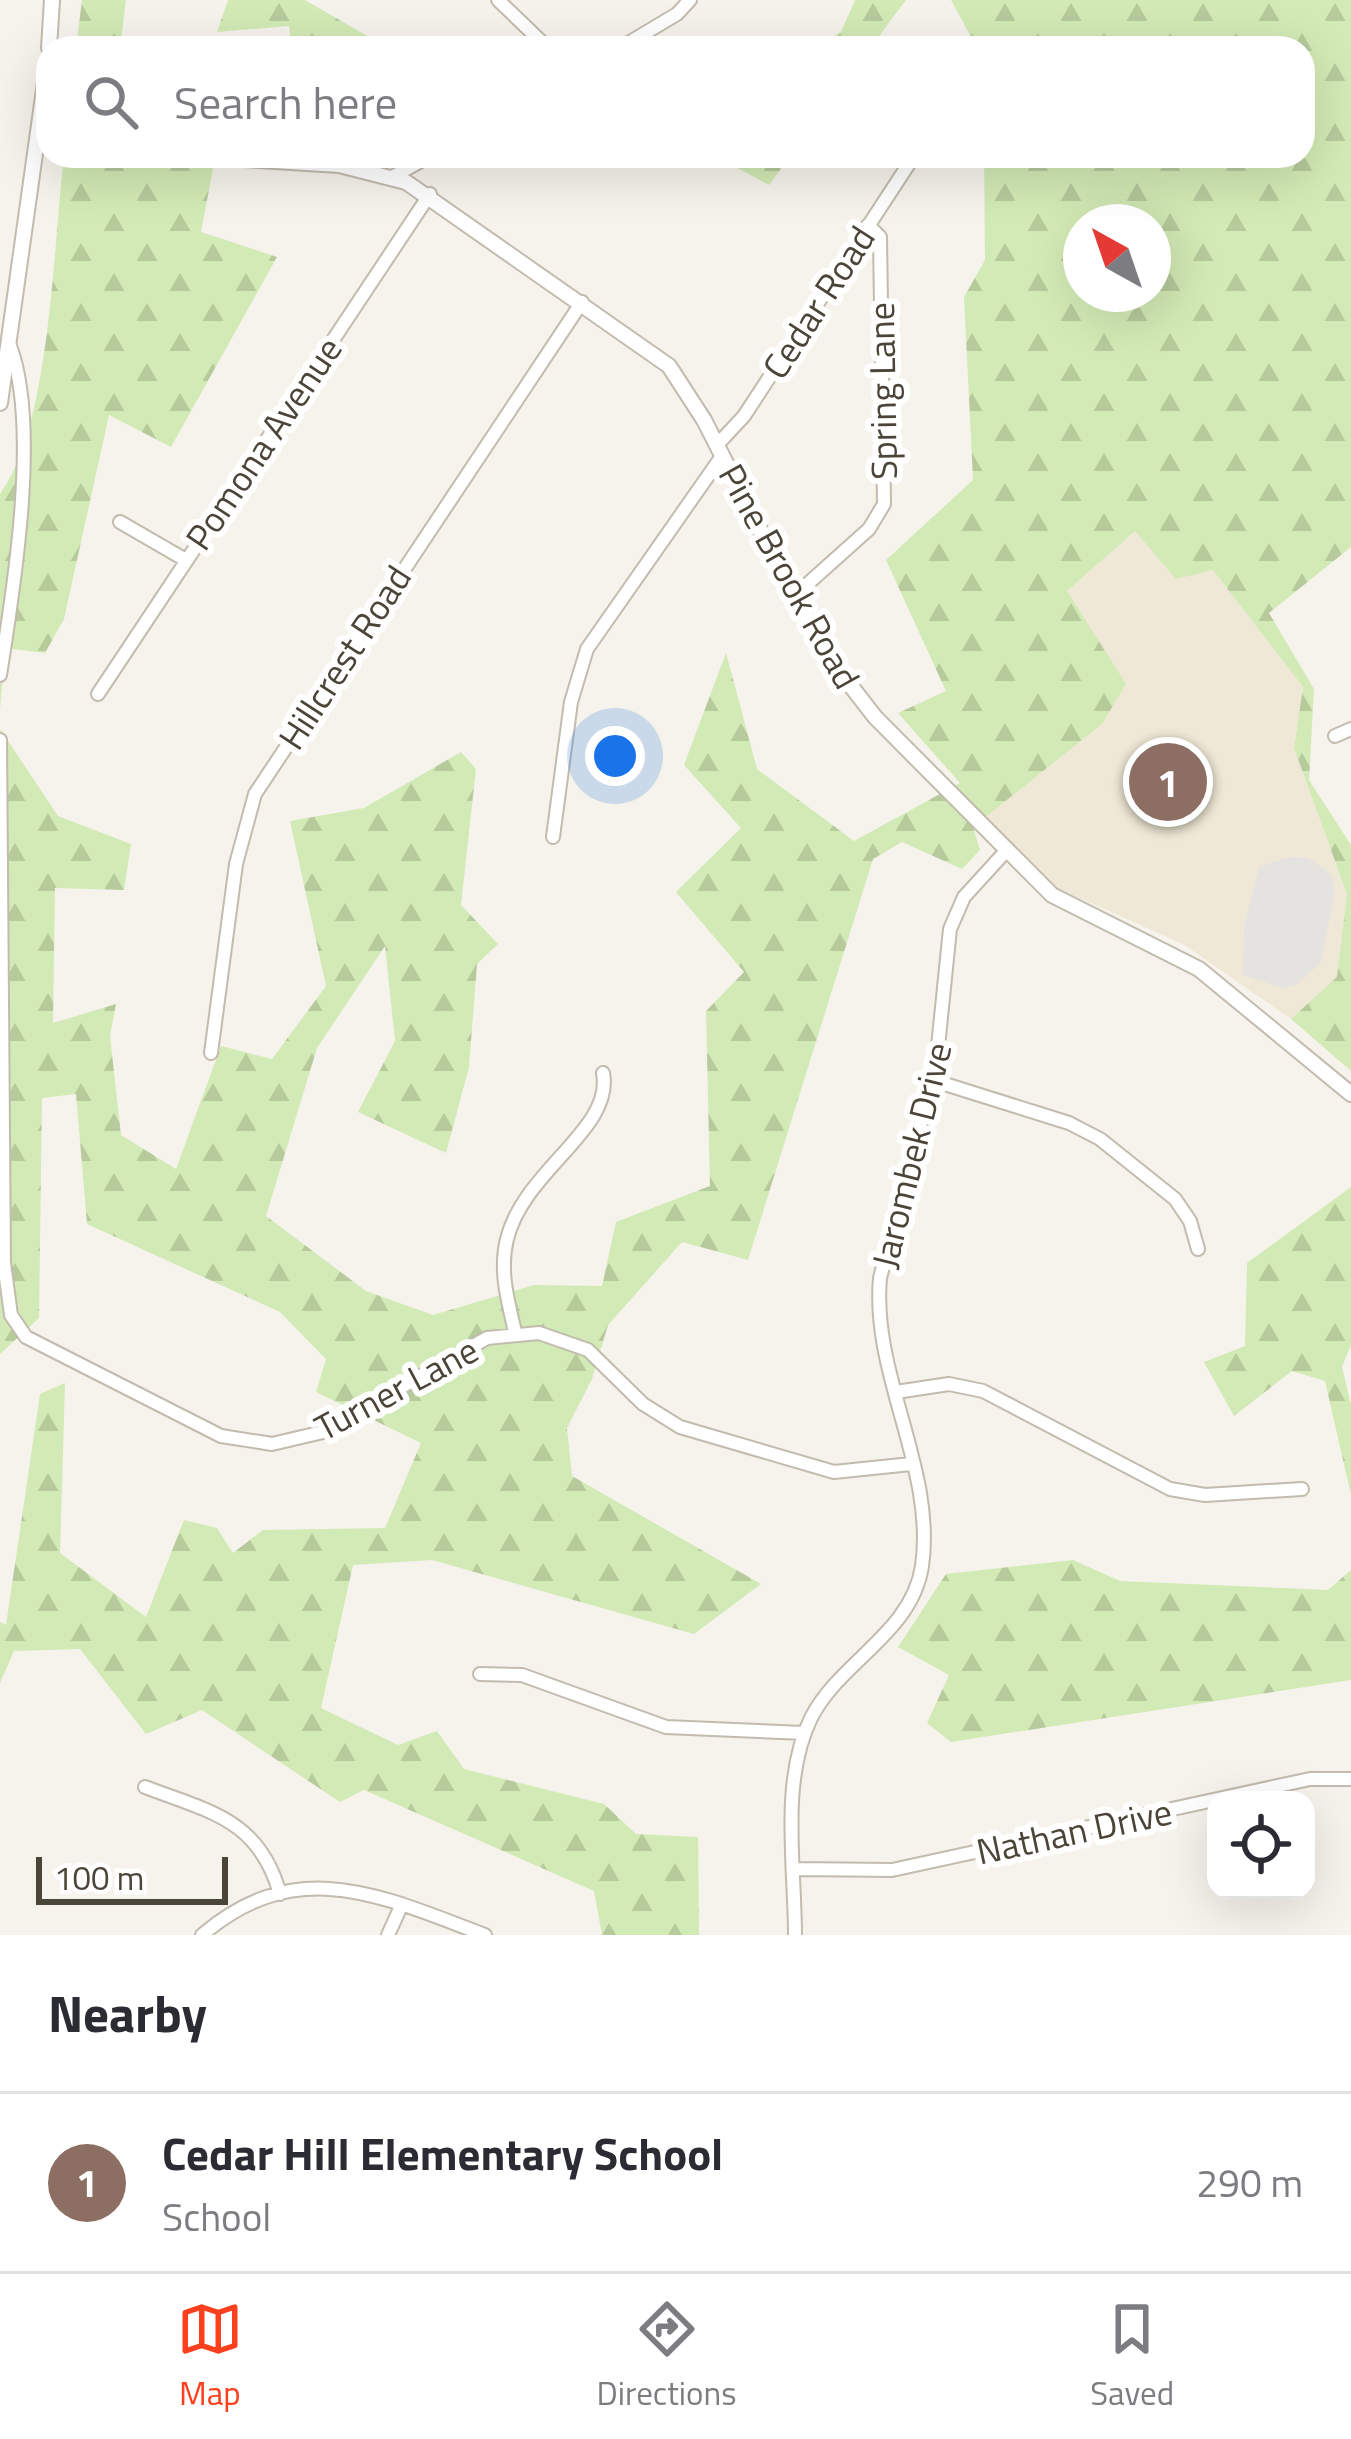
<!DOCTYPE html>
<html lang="en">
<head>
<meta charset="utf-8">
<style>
	body { margin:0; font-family:"Titillium Web",sans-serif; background:#f7f7f7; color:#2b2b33 }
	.controls { position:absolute; right:36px; bottom:36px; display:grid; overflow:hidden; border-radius:24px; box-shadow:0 12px 48px #0002 }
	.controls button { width:108px; height:108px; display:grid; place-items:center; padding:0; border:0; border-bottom:3px solid #e1e1e2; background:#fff; color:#2b2b33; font:60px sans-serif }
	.compass { position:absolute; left:1063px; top:204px; width:108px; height:108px; border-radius:50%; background:#fff; box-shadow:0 12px 48px #0002; rotate:320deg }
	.scale { position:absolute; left:36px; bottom:30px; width:192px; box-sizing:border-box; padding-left:12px; border:6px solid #4b4439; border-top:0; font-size:33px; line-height:42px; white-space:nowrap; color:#4b4439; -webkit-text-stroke:9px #fff; paint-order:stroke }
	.you { position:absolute; left:615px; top:756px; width:42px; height:42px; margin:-30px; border:9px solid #fff; border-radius:50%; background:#1a73e8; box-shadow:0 0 0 18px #1a73e833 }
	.badge { display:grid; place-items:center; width:78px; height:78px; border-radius:50%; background:#fc3f1d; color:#fff; font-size:39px; font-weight:700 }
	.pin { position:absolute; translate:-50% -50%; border:6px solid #fff; box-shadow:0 3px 12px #0006 }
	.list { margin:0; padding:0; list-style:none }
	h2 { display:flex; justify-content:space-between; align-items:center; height:156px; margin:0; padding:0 48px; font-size:51px }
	h2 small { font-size:39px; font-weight:400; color:#7c7c81 }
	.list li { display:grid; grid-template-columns:78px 1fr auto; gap:36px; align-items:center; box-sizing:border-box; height:180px; padding:0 48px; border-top:3px solid #e1e1e2 }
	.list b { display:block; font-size:45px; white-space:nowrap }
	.list p { margin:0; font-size:39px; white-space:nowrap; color:#7c7c81 }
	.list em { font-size:39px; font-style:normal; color:#7c7c81 }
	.icon { flex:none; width:66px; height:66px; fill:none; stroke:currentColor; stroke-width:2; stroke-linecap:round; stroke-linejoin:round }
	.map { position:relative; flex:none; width:1351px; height:1935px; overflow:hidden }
	.search { position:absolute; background:#fff; box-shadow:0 12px 48px #0002; left:36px; right:36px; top:36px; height:132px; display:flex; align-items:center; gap:30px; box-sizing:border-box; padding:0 42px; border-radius:36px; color:#7c7c81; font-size:45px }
	.sheet { height:336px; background:#fff }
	nav { display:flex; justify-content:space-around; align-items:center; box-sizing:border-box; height:168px; border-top:3px solid #e1e1e2; background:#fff; font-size:33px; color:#7c7c81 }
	nav a { display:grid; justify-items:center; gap:6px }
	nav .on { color:#fc3f1d }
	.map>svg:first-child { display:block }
</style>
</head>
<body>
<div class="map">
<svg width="1351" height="1935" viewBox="0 0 1351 1935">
	<defs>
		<pattern id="forest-firs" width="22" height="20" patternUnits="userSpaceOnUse" patternTransform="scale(3)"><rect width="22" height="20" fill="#d2eab5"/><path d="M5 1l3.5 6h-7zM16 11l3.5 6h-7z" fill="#b6ca9c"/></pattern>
	</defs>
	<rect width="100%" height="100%" fill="#f6f3ec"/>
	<!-- education -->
	<path fill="#efe8d6" d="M1136 530 1213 570 1303 687 1294 748 1347 894 1337 977 1291 1019 1183 944 1055 887 985 817 1102 724 1067 591Z"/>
	<!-- forest -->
	<path fill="url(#forest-firs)" fill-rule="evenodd" d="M82 0H126L120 48H76Z
		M228 0H305L369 37 354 48H292L289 26 217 32Z
		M855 0H906L870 48H813L841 32Z
		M951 0H1351V547L1269 613 1314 689 1309 780 1351 845V1071L1291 1019 1337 977 1347 894 1294 748 1303 687 1213 570 1176 579 1135 531 1067 591 1126 684 1102 724 973 827 980 850 962 869 902 842 873 859 748 1260 682 1242 608 1325 592 1379 567 1428 572 1476 761 1584 694 1634 432 1560 353 1565 321 1708 398 1745 437 1731 464 1769 604 1804 636 1834 698 1837 699 1935H602L594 1891 364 1790 340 1802 202 1710 146 1734 80 1649 14 1651 0 1683V1622L6 1625 40 1394 65 1383 60 1553 146 1617 184 1520 217 1528 233 1553 263 1530 385 1528 421 1443 316 1392 326 1359 280 1312 87 1224 76 1094 42 1098 39 1318 0 1354V729L58 816 131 844 124 890 55 888 53 1023 116 1004 110 1036 121 1135 176 1169 221 1046 272 1059 326 986 290 821 364 808 461 752 476 769 461 905 498 944 477 964 469 1067 446 1153 358 1112 395 1041 385 946 317 1048 266 1216 366 1291 433 1315 534 1285 602 1286 616 1222 710 1186 706 1011 744 972 676 892 741 828 684 765 726 653 757 769 854 841 960 783 898 713 946 691 886 560 973 480 964 297 985 260 984 156H1303V48H977ZM1081 222H1153V294H1081Z
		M64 156H297L215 158 201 232 277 257 171 447 109 415 64 619 45 653 5 648 0 710V494C51 424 53 245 64 156Z
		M715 156H790L769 185Z
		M1351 1187V1345L1342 1367 1351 1405V1495L1325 1381 1292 1371 1234 1416 1204 1362 1245 1346 1247 1263Z
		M1073 1560 1120 1581 1328 1590 1351 1570V1680L951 1742 927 1723 949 1675 898 1647 946 1574Z"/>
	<!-- parking -->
	<path fill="#e5e3e0" d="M1289 857 1308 858 1331 874 1335 891 1321 963 1296 985 1282 988 1243 975 1244 926 1259 867Z"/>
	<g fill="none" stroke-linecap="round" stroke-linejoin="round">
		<defs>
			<path id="minor" d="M498 0 548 48
				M620 48 677 14 690 0
				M392 177 430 156
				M717 445 744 416 914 156
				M120 522 184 559
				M794 596 869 529 884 504 880 237 868 225
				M0 675C14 588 40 425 10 346
				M98 694 430 194
				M1335 736 1351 729
				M0 740 4 1263 11 1315 26 1337 221 1436 272 1444 323 1432 487 1338 539 1333 588 1350 643 1404 680 1427 834 1472 911 1464
				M553 837 571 702 587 649 722 456
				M211 1053 236 864 255 794 582 302
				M932 1080 1069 1123 1100 1139 1175 1199 1190 1221 1198 1249
				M515 1332C508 1301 499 1271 507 1239 524 1170 614 1129 603 1073
				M896 1392 949 1384 983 1391 1170 1489 1205 1495 1302 1489
				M480 1674 522 1675 666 1727 805 1733
				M145 1787C210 1812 259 1819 280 1894
				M795 1869 892 1870 1310 1779H1351
				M202 1935C298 1853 383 1897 485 1935
				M388 1935 402 1904
				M795 1935C795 1867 780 1781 811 1718 840 1661 912 1633 922 1566 936 1469 871 1375 880 1278L936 1066 950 929 964 897 1006 851"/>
			<path id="tertiary" d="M49 48 52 0
				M194 156 339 165 406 182 669 366 704 420 794 596 837 668 875 717 1052 895 1199 969 1351 1094
				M0 403 48 61"/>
		</defs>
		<!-- minor casing -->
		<use href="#minor" stroke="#c2bbae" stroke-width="16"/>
		<!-- tertiary casing -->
		<use href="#tertiary" stroke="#c2bbae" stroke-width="18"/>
		<!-- minor -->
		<use href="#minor" stroke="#fff" stroke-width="12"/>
		<!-- tertiary -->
		<use href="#tertiary" stroke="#fff" stroke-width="14"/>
	</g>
	<g text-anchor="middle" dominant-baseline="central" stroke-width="12" stroke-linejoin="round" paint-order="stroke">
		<!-- street labels -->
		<g font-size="36" fill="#4b4439" stroke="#fff">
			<text transform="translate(818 302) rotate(-57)">Cedar Road</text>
			<text transform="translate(882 391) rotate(-91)">Spring Lane</text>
			<text transform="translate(263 443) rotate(-56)">Pomona Avenue</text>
			<text transform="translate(790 576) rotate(61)">Pine Brook Road</text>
			<text transform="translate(344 657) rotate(-57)">Hillcrest Road</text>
			<text transform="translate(911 1155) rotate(-76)">Jarombek Drive</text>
			<text transform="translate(396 1388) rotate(-28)">Turner Lane</text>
			<text transform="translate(1074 1831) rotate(-12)">Nathan Drive</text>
		</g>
	</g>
</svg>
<div class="controls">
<button><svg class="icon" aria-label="locate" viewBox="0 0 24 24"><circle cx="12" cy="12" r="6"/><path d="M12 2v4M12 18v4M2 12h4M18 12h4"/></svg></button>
</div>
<svg class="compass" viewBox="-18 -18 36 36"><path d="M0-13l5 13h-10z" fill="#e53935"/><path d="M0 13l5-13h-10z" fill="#7c7c81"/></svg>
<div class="scale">100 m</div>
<div class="you"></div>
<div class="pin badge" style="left:1168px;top:782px;background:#8d6e63">1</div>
<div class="search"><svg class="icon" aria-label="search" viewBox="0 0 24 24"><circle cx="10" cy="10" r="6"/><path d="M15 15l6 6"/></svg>Search here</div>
</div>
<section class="sheet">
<h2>Nearby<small></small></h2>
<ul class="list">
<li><span class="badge" style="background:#8d6e63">1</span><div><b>Cedar Hill Elementary School</b><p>School</p></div><em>290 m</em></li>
</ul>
</section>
<nav>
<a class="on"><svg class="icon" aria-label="map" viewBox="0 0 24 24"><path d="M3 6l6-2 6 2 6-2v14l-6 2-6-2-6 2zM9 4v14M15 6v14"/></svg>Map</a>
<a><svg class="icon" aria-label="directions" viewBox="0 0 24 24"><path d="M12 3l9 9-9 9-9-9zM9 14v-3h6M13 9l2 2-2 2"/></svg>Directions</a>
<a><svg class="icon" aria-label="saved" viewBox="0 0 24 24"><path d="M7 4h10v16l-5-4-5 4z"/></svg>Saved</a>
</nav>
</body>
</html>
